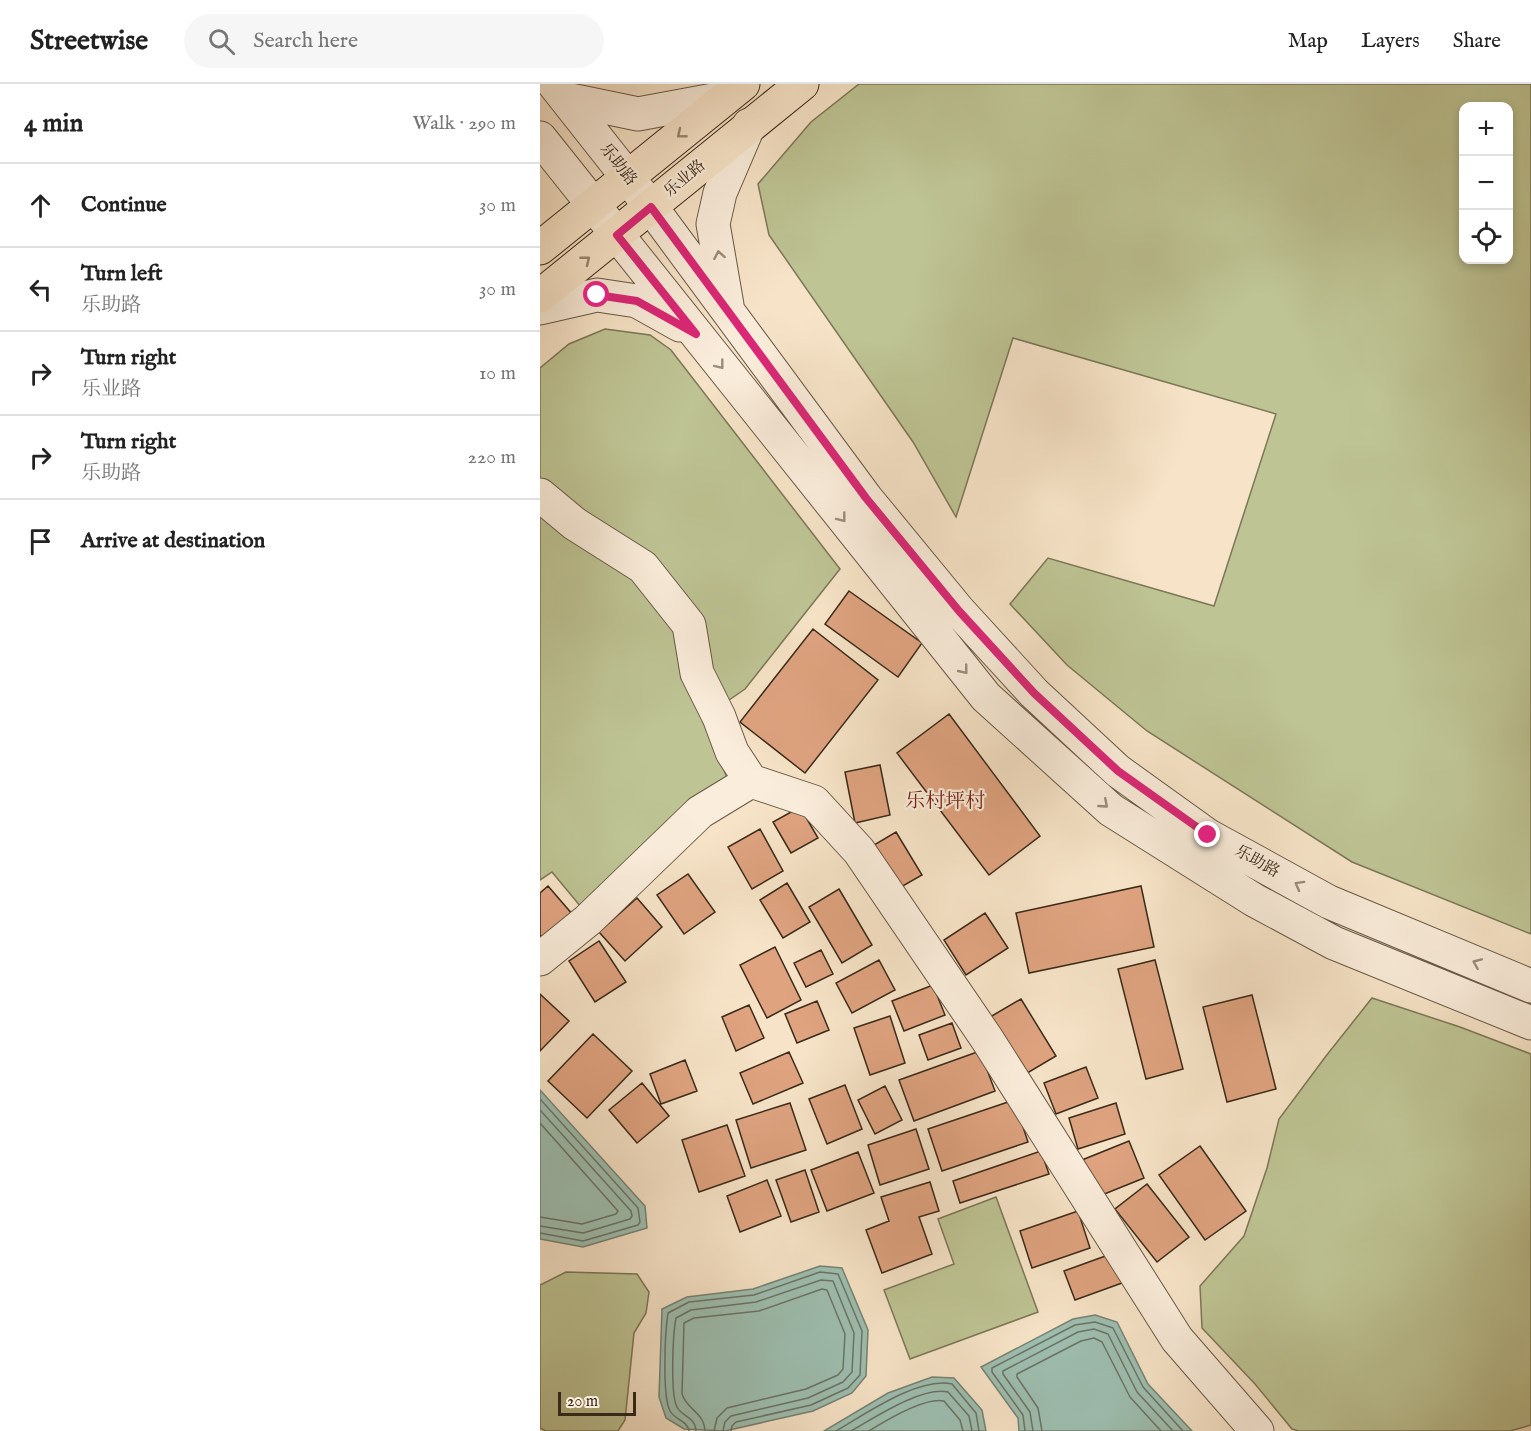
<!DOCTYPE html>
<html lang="en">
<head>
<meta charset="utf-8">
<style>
	body { margin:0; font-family:"IM FELL English","Noto Serif SC",serif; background:#f6f6f6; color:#222 }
	.controls { position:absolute; right:18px; top:18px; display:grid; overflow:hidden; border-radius:12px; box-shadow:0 3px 9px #0003 }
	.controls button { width:54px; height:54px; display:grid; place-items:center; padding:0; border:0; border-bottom:2px solid #e0e0e0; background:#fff; color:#222; font:30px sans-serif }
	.scale { position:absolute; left:18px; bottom:15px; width:78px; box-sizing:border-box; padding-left:6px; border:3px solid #3a2a1a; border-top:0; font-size:16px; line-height:21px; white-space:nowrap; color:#3a2a1a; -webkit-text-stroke:4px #faeddb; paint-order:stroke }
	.stop { position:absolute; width:18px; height:18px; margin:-14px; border:4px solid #db2777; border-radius:50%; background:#fff }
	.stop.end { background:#db2777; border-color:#fff; box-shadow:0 2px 6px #0008 }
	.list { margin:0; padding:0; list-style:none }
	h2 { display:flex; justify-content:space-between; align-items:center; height:78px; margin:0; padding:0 24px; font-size:26px }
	h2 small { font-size:20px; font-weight:400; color:#767676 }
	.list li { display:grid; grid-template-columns:39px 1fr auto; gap:18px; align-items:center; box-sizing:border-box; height:84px; padding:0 24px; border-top:2px solid #e0e0e0 }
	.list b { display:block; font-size:22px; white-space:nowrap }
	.list p { margin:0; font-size:20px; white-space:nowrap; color:#767676 }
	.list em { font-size:20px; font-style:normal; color:#767676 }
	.icon { flex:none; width:33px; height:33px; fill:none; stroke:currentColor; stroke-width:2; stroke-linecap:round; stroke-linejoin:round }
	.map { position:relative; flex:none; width:991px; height:1347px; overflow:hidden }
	header { display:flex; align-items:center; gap:36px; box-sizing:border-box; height:84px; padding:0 30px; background:#fff; border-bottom:2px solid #e0e0e0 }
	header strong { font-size:28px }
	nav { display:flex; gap:33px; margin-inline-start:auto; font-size:21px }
	.search { width:420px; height:54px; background:#f6f6f6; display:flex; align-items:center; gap:15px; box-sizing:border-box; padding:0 21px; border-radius:33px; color:#767676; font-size:22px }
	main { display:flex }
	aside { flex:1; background:#fff }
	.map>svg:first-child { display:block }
</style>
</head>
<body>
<header>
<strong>Streetwise</strong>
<div class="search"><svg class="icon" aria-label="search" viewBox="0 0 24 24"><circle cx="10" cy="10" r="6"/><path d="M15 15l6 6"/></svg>Search here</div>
<nav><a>Map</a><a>Layers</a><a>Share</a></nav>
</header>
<main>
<aside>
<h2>4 min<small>Walk · 290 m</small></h2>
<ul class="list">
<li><svg class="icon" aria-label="ahead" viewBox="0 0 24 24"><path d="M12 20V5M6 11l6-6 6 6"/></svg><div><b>Continue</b></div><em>30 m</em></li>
<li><svg class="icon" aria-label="left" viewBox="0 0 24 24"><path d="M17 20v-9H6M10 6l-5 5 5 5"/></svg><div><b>Turn left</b><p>乐助路</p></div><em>30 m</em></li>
<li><svg class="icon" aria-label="right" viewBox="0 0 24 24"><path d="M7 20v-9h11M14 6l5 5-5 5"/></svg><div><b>Turn right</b><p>乐业路</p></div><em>10 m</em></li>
<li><svg class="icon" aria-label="right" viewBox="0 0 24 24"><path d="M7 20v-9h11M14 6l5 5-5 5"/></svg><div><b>Turn right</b><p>乐助路</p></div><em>220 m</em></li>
<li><svg class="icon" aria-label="arrive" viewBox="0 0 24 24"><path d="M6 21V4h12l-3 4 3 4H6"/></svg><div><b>Arrive at destination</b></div></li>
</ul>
</aside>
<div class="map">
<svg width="991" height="1347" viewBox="0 0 991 1347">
	<rect width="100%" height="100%" fill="#f7e4c8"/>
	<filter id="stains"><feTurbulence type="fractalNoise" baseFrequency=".00333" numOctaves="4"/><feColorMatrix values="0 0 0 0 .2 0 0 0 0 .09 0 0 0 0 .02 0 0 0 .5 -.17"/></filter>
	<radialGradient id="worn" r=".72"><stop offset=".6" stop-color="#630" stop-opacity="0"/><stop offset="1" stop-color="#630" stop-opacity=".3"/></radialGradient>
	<!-- green -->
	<path fill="#bec494" stroke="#7c7757" stroke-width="1.5" fill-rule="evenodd" d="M319 0H991V850L812 778 607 647 527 581 470 520 508 474 674 522 736 330 473 254 416 433 373 358 229 151 218 100 271 38ZM924 22H968V176H924Z
		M65 245 110 251 131 266 300 485 205 605 163 634 190 701 41 823 12 788 0 796V284L29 260Z
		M832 914 920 943 991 970V1341L970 1347H759L752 1345 715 1300 662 1244 660 1202 704 1152 727 1084 739 1035 786 972Z
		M456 1113 498 1228 370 1275 344 1206 414 1180 398 1135Z
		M26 1188 97 1190 109 1208 106 1229 94 1249 85 1336 78 1347H6L0 1344V1201Z"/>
	<!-- water -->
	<path fill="#9ebfb1" stroke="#768375" stroke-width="1.5" d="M0 1006 105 1122 107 1144 43 1163 0 1155Z
		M280 1182 302 1184 328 1246 326 1292 312 1309 273 1327 185 1347 144 1345 126 1334 119 1313 122 1225 147 1213 213 1205Z
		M555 1231 577 1238 608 1300 652 1347H479L478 1334 441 1283 533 1235Z
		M392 1293 414 1294 442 1326 446 1347H284L348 1309Z"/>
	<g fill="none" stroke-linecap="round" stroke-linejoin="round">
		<!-- shore -->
		<path stroke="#6c7466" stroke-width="1.5" d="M0 1015 98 1124 100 1138 98 1141 43 1157 0 1149
			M0 1026 91 1127 92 1132 90 1135 43 1149 0 1142
			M0 1039 78 1127 76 1130 42 1140 0 1133
			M149 1347C147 1336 135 1336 130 1327 122 1311 125 1248 128 1229L149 1218 214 1211 280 1188 298 1190 322 1247 320 1291 308 1304 271 1321 196 1338 192 1342 191 1347
			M156 1347C155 1332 142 1333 137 1323 130 1310 133 1249 136 1234L151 1226 216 1218 281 1196 293 1197 314 1249 312 1288 303 1298 268 1314 191 1332 185 1338 183 1347
			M165 1347C164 1328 147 1326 142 1310L144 1239 154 1234 219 1227 282 1205 287 1206 305 1250 303 1285 298 1291 266 1305 187 1324 177 1334 174 1347
			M296 1347C324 1331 379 1292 412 1300L436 1329 439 1347
			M311 1347C334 1334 382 1302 408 1308L429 1332 432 1347
			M329 1347C345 1337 385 1313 404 1317L420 1336 423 1347
			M485 1347 483 1331 452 1288V1284L535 1241 555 1238 573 1244 603 1303 643 1347
			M493 1347 490 1328 463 1290V1287L538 1248 554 1245 568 1250 597 1308 633 1347
			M502 1347 498 1324 477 1293V1290L541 1257 554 1254 562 1258 590 1313 621 1347"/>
	</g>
	<!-- building -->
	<path fill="#dfa380" stroke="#3a2a1a" stroke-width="1.5" d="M309 507 382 559 358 593 285 540Z
		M273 545 338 596 265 689 200 638Z
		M409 630 500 752 449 791 357 669Z
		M340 681 350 731 315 739 305 688Z
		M260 723 278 754 251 769 233 738Z
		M220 745 243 787 212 805 188 763Z
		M356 748 382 791 354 807 329 764Z
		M148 790 175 828 144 850 117 811Z
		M247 799 270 838 243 854 220 816Z
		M8 802 33 831 4 856 0 851V809Z
		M601 802 614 863 489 889 476 829Z
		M299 805 332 861 302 879 269 823Z
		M97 814 122 843 85 877 59 848Z
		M445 829 468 864 426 891 404 856Z
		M59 857 86 898 55 918 29 877Z
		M235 863 261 916 227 934 200 881Z
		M281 866 293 890 266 903 254 879Z
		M339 876 355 906 312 929 296 899Z
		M615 876 643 985 606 995 578 885Z
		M393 901 405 931 364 947 352 917Z
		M0 910 29 937 0 967Z
		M712 911 736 1005 687 1018 663 923Z
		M481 915 516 972 484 991 450 933Z
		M277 917 289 946 257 959 245 930Z
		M209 921 224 954 196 967 182 933Z
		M350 932 365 979 330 991 314 944Z
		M412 939 421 964 388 976 379 951Z
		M53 950 92 987 47 1034 8 997Z
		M440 967 455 1007 374 1037 359 996Z
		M249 968 263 999 213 1020 200 989Z
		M145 976 157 1007 121 1020 110 990Z
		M546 983 558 1014 516 1030 504 999Z
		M102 999 129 1032 97 1059 69 1026Z
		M305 1001 322 1045 287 1060 269 1015Z
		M345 1002 362 1036 335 1050 318 1016Z
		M474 1016 488 1058 402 1087 388 1045Z
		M250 1019 266 1066 211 1084 196 1036Z
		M576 1019 585 1050 538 1065 529 1034Z
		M187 1041 205 1092 159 1108 142 1056Z
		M376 1045 389 1085 340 1101 328 1061Z
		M589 1057 604 1094 557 1113 542 1076Z
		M660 1062 706 1127 665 1156 619 1091Z
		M501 1067 509 1090 420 1119 413 1097Z
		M318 1068 334 1109 287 1127 271 1086Z
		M265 1086 279 1128 251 1138 236 1096Z
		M227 1096 241 1132 200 1148 187 1112Z
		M390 1098 399 1127 379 1133 392 1170 342 1189 326 1146 349 1137 341 1113Z
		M607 1100 649 1153 617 1178 575 1125Z
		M538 1127 550 1164 492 1184 480 1147Z
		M571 1170 582 1199 535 1216 524 1187Z"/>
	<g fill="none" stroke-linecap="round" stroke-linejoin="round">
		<defs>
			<path id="minor" d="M14 0 111 123 326 414 419 527 494 609 578 687 667 751 789 818 991 902
				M26 15 98 30 184 14
				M0 54 446 613 571 726 714 816 794 859 991 939
				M187 221 173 140 180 109 209 41
				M0 224 57 211 97 217 140 241
				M0 411 35 440 103 483 149 541 157 589 179 633 192 668 211 697 274 718 319 767 447 955 637 1255 717 1347
				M0 875 48 836 160 728 211 697"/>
			<path id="major" d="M0 164 203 0
				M0 212 262 0"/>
		</defs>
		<!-- minor casing -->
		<use href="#minor" stroke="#695846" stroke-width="35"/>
		<!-- major casing -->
		<use href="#major" stroke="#3a2a1a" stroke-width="35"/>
		<!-- minor -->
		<use href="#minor" stroke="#faeddb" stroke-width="33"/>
		<!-- major -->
		<use href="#major" stroke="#f7e4c8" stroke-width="33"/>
	</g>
	<!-- one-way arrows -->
	<defs><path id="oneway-chevron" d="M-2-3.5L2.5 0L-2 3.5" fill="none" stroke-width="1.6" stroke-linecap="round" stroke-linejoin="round" transform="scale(1.5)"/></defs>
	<g stroke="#988771">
		<use href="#oneway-chevron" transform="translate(141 50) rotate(141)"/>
		<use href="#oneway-chevron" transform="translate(46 176) rotate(-39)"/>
	</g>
	<g stroke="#9a8c7a">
		<use href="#oneway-chevron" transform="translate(179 171) rotate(-100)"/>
		<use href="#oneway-chevron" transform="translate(180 281) rotate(52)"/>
		<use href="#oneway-chevron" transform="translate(302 434) rotate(52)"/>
		<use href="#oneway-chevron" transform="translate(424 586) rotate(51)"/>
		<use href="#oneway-chevron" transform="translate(564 720) rotate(41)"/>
		<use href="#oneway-chevron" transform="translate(759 801) rotate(-151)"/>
		<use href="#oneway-chevron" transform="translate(937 879) rotate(-157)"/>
	</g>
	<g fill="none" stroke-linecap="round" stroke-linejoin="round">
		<!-- route -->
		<path stroke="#db2777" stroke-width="8" d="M57 211 97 217 156 250 77 151 111 123 326 414 419 527 494 609 578 687 668 751"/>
	</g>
	<g text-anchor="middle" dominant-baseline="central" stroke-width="4.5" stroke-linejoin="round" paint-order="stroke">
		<!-- street labels -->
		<g font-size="16" fill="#3a2a1a" stroke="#faeddb">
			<text transform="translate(78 81) rotate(52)">乐助路</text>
			<text transform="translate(145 95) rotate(-40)">乐业路</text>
			<text transform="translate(717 778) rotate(29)">乐助路</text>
		</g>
		<!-- quarter labels -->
		<g font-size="20" fill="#7a1f14" stroke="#faeddb">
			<text x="405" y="717">乐村坪村</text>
		</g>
	</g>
	<rect width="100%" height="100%" filter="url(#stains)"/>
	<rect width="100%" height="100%" fill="url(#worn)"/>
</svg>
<div class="controls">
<button>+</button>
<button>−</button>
<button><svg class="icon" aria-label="locate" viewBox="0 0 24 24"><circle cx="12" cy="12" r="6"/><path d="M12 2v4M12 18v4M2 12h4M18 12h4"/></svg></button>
</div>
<div class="scale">20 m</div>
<div class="stop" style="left:57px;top:211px"></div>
<div class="stop end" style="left:668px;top:751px"></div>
</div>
</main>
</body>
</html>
